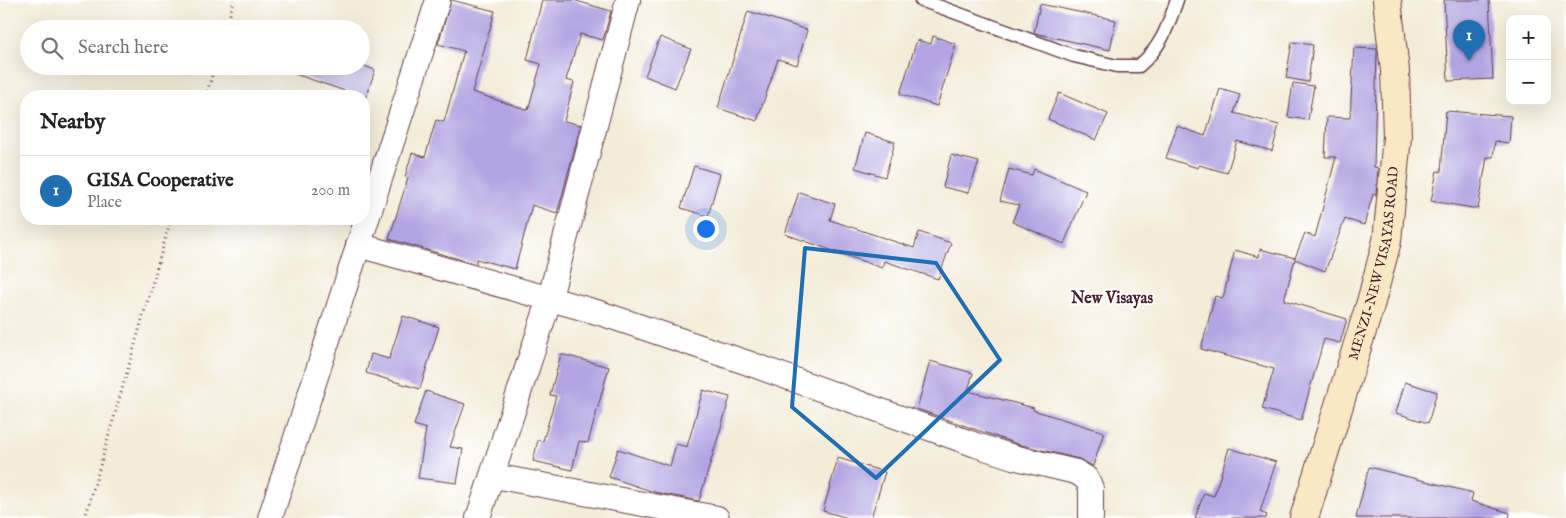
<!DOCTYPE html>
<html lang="en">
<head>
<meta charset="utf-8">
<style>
	body { margin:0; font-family:"IM FELL English",serif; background:#f2f2f2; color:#222 }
	.controls { position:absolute; right:15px; top:15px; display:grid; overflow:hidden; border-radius:10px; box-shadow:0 5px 20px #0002 }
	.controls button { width:45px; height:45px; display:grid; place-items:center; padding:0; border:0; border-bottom:1px solid #e0e0e0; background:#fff; color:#222; font:25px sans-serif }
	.you { position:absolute; left:705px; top:228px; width:18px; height:18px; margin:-12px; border:4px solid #fff; border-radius:50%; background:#1a73e8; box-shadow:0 0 0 8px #1a73e833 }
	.badge { display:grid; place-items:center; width:32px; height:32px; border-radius:50%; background:#1f6fb2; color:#fff; font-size:16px; font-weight:700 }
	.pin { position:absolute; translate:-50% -41px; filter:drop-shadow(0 1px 2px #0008) }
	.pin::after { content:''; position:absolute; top:26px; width:18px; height:15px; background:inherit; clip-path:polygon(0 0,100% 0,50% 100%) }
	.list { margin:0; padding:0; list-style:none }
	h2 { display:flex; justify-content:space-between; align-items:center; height:65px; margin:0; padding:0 20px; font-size:21px }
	h2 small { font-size:16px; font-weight:400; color:#767676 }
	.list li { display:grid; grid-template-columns:32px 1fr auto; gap:15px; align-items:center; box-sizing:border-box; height:70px; padding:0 20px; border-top:1px solid #e0e0e0 }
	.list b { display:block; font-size:19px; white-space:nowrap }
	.list p { margin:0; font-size:16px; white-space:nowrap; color:#767676 }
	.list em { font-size:16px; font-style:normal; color:#767676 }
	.icon { flex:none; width:28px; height:28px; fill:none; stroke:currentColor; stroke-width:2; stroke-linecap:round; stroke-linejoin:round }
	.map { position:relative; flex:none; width:1566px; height:518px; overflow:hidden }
	.search { position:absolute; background:#fff; box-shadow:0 5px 20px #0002; left:20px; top:20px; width:350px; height:55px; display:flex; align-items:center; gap:12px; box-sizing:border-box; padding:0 18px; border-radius:28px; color:#767676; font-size:19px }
	.panel { position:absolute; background:#fff; box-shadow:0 5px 20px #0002; left:20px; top:90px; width:350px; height:135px; border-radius:20px }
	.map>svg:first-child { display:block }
</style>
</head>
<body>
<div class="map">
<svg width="1566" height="518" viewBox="0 0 1566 518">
	<rect width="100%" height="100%" fill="#fff"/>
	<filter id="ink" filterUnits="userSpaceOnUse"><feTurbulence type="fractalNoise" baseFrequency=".02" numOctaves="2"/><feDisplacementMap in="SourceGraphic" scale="10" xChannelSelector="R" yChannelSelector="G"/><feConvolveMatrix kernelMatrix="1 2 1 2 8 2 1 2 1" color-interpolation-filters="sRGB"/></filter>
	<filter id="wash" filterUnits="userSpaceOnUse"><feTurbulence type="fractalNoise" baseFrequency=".0096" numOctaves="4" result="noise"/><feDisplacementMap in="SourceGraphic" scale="20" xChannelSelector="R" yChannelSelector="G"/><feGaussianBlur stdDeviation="1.12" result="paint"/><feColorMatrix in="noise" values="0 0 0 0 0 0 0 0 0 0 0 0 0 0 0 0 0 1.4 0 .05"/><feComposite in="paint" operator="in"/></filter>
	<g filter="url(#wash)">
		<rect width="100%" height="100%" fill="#f3ecd8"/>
		<g id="blocks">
			<!-- building -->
			<path fill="#b0a4e2" d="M451 0 495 11 472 92 528 110 541 64 527 60 542 0H573L611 11 603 40 580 34 566 80 574 82 564 121 581 125 559 207 557 213 532 205 515 269 476 259V264L389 239 408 178 405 177 412 153 425 157 436 120 444 122 464 51 438 44Z
				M1444 0H1489L1493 79 1448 81Z
				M1040 4 1116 20 1110 50 1034 33Z
				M748 11 807 30 797 65 778 59 757 121 718 108Z
				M933 36 956 44 937 106 900 94 917 40 931 44Z
				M660 37 691 49 675 88 645 76Z
				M1292 42 1313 45 1308 82 1286 78Z
				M1354 48 1377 49 1374 167 1378 168 1376 195 1373 194 1364 225 1345 219 1325 271 1295 259 1284 300 1347 319 1340 343 1324 339 1301 420 1262 409 1274 369 1201 349 1215 296 1223 298 1235 250 1259 257 1260 249 1295 258 1305 233 1315 237 1336 157H1325L1327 117 1350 118Z
				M284 66H364L375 70 366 98 283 70Z
				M1293 83 1314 86 1308 120 1288 117Z
				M1220 89 1240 95 1234 113 1279 125 1272 151 1237 141 1227 173 1199 165 1198 168 1166 158 1177 126 1205 136Z
				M1059 93 1108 114 1096 140 1048 119Z
				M1446 111 1511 116 1509 143 1495 141 1493 157H1487L1478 209 1431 201 1437 171 1441 172Z
				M865 133 895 142 885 177 855 168Z
				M951 155 979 162 968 193 943 187Z
				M694 166 720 174 708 216 681 208Z
				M1009 169 1032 175 1034 169 1086 191 1064 244 1012 222 1019 205 1000 201Z
				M799 192 835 204 830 220 914 248 919 232 951 243 938 279 884 261 882 268 785 234Z
				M403 316 439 327 420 389 366 373 371 354 389 359Z
				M561 354 609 367 588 443 579 441 572 470 533 461 538 440 543 441 556 396 550 395Z
				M930 361 973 373 968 391 1034 408 1033 410 1104 432 1093 466 1079 459 1017 444 917 409Z
				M1405 382 1437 392 1428 423 1396 413Z
				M703 390 730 397 699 501 654 492 609 477 618 449 670 466 676 444 687 447Z
				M426 391 465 404 450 447 463 449 457 483 418 478 426 429 414 425Z
				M1229 448 1276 462 1260 512 1267 515 1266 518H1195L1204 493 1214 496Z
				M838 458 885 472 871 518H848L823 511Z
				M1369 467 1473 493 1471 501 1510 513 1509 518H1356Z"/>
		</g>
	</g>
	<g filter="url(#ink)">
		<use href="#blocks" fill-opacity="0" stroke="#633e45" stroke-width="1"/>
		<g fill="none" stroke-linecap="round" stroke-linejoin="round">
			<defs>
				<path id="service" d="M921 0 1074 56 1117 66H1139C1162 46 1167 28 1177 0"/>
				<path id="minor" d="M358 245 600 313 745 362 976 445 1013 457 1076 472 1086 478 1091 488V518
					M494 476 717 518
					M270 518 438 0
					M478 518 549 301 628 0"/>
				<g id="secondary">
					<path id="s1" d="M1304 518 1371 302 1387 241 1397 137 1395 71 1387 0"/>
				</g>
			</defs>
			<!-- service casing -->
			<use href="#service" stroke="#633e45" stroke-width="15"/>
			<!-- minor casing -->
			<use href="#minor" stroke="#633e45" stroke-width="26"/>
			<!-- secondary casing -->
			<use href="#secondary" stroke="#633e45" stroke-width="30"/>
			<!-- path -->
			<path stroke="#633e45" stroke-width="3" stroke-dasharray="1 4" stroke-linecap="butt" d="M226 29 234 0
				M206 96 215 66
				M85 518 171 219"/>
			<!-- service -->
			<use href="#service" stroke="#fff" stroke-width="12"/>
			<!-- minor -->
			<use href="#minor" stroke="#fff" stroke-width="24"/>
			<!-- secondary -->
			<use href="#secondary" stroke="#fae7c3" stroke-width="28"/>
		</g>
	</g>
	<!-- marked area -->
	<path fill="none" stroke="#1f6fb2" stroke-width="4" stroke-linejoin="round" d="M805 248 936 263 1000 360 876 478 792 407Z"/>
	<g text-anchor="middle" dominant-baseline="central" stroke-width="4" stroke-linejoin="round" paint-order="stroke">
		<!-- street labels -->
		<g font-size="14" fill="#4a1f2b" stroke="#fff">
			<text stroke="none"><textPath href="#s1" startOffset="265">MENZI-NEW VISAYAS ROAD</textPath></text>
		</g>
		<!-- quarter labels -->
		<g font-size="16" font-weight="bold" fill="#4a1f2b" stroke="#fff">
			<text x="1112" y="299">New Visayas</text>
		</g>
	</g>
</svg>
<div class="controls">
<button>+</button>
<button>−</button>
</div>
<div class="you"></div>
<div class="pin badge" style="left:1469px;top:61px">1</div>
<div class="search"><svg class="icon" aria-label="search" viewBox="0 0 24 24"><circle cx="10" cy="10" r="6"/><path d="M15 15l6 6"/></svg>Search here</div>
<section class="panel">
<h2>Nearby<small></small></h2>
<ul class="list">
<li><span class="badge">1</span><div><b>GISA Cooperative</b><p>Place</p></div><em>200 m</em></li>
</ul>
</section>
</div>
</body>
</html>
